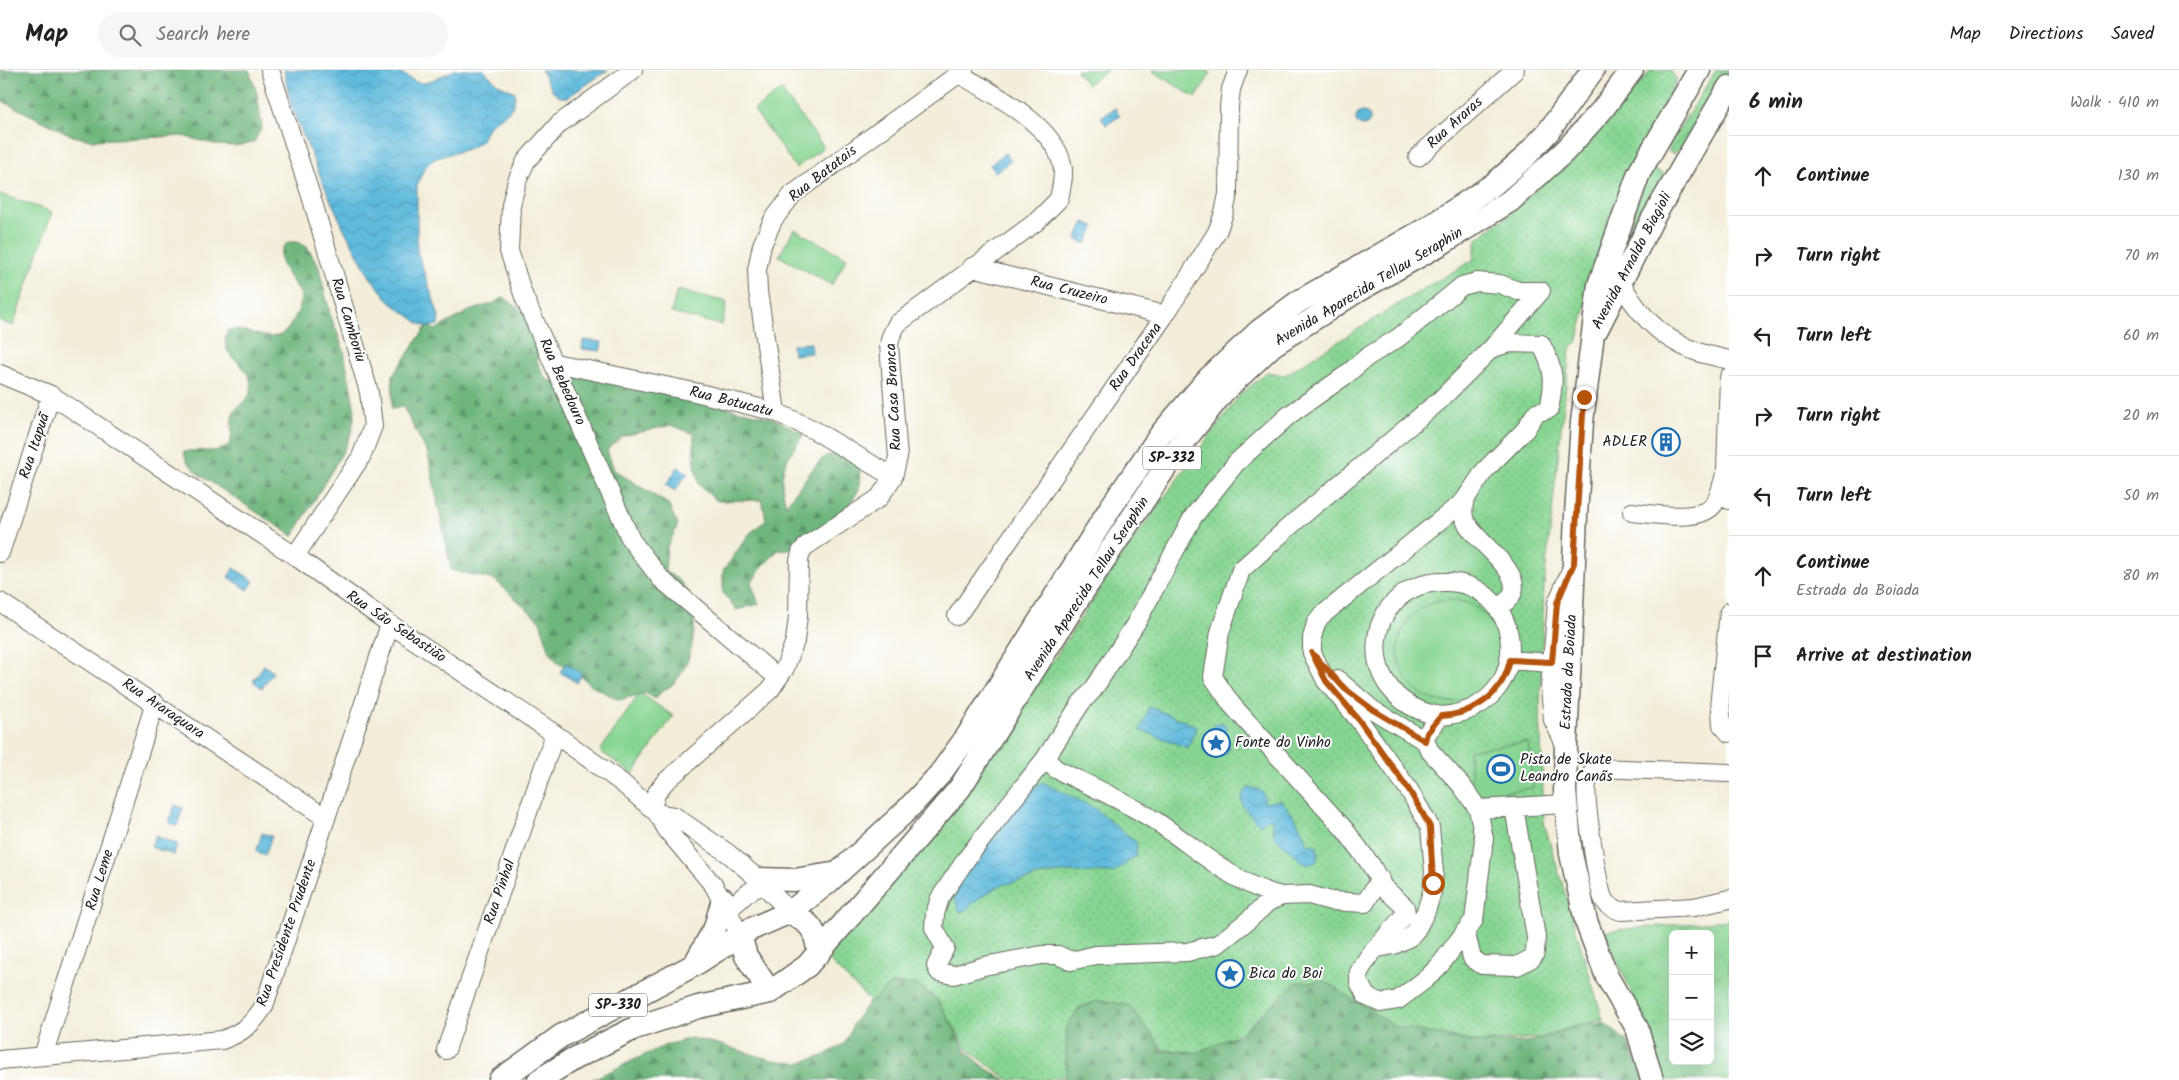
<!DOCTYPE html>
<html lang="en">
<head>
<meta charset="utf-8">
<style>
	body { margin:0; font-family:Kalam,sans-serif; background:#f6f6f6; color:#222 }
	.controls { position:absolute; right:15px; bottom:15px; display:grid; overflow:hidden; border-radius:8px; box-shadow:0 5px 20px #0002 }
	.controls button { width:45px; height:45px; display:grid; place-items:center; padding:0; border:0; border-bottom:1px solid #e0e0e0; background:#fff; color:#222; font:25px sans-serif }
	.stop { position:absolute; width:15px; height:15px; margin:-11px; border:4px solid #b45309; border-radius:50%; background:#fff }
	.stop.end { background:#b45309; border-color:#fff; box-shadow:0 1px 5px #0008 }
	.list { margin:0; padding:0; list-style:none }
	h2 { display:flex; justify-content:space-between; align-items:center; height:65px; margin:0; padding:0 20px; font-size:21px }
	h2 small { font-size:16px; font-weight:400; color:#767676 }
	.list li { display:grid; grid-template-columns:32px 1fr auto; gap:15px; align-items:center; box-sizing:border-box; height:80px; padding:0 20px; border-top:1px solid #e0e0e0 }
	.list b { display:block; font-size:19px; white-space:nowrap }
	.list p { margin:0; font-size:16px; white-space:nowrap; color:#767676 }
	.list em { font-size:16px; font-style:normal; color:#767676 }
	.icon { flex:none; width:28px; height:28px; fill:none; stroke:currentColor; stroke-width:2; stroke-linecap:round; stroke-linejoin:round }
	.map { position:relative; flex:none; width:1729px; height:1010px; overflow:hidden }
	header { display:flex; align-items:center; gap:30px; box-sizing:border-box; height:70px; padding:0 25px; background:#fff; border-bottom:1px solid #e0e0e0 }
	header strong { font-size:24px }
	nav { display:flex; gap:28px; margin-inline-start:auto; font-size:18px }
	.search { width:350px; height:45px; background:#f6f6f6; display:flex; align-items:center; gap:12px; box-sizing:border-box; padding:0 18px; border-radius:28px; color:#767676; font-size:19px }
	main { display:flex }
	aside { flex:1; background:#fff }
	.map>svg:first-child { display:block }
</style>
</head>
<body>
<header>
<strong>Map</strong>
<div class="search"><svg class="icon" aria-label="search" viewBox="0 0 24 24"><circle cx="10" cy="10" r="6"/><path d="M15 15l6 6"/></svg>Search here</div>
<nav><a>Map</a><a>Directions</a><a>Saved</a></nav>
</header>
<main>
<div class="map">
<svg width="1729" height="1010" viewBox="0 0 1729 1010">
	<defs>
		<pattern id="grass-tufts" width="24" height="20" patternUnits="userSpaceOnUse" patternTransform="scale(1.25)"><rect width="24" height="20" fill="#88d593"/><path d="M3 7l-1-3M5 7V3M7 7l1-3M15 17l-1-3M17 17v-4M19 17l1-3" fill="none" stroke="#75b67e"/></pattern>
		<pattern id="forest-firs" width="22" height="20" patternUnits="userSpaceOnUse" patternTransform="scale(1.25)"><rect width="22" height="20" fill="#6eb67d"/><path d="M5 1l3.5 6h-7zM16 11l3.5 6h-7z" fill="#5a9366"/></pattern>
		<pattern id="park-dots" width="8" height="8" patternUnits="userSpaceOnUse" patternTransform="scale(1.25)"><rect width="8" height="8" fill="#88d593"/><path d="M2 2h.1M6 6h.1" fill="none" stroke="#75b67e" stroke-width="1.8" stroke-linecap="round"/></pattern>
		<pattern id="garden-furrows" width="10" height="10" patternUnits="userSpaceOnUse" patternTransform="scale(1.25)"><rect width="10" height="10" fill="#88d593"/><path d="M-1 1l2-2M0 10L10 0M9 11l2-2" fill="none" stroke="#75b67e"/></pattern>
		<pattern id="water-waves" width="16" height="10" patternUnits="userSpaceOnUse" patternTransform="scale(1.25)"><rect width="16" height="10" fill="#5ebadc"/><path d="M0 5q4-4 8 0t8 0" fill="none" stroke="#519fbc"/></pattern>
	</defs>
	<rect width="100%" height="100%" fill="#fff"/>
	<filter id="ink" filterUnits="userSpaceOnUse"><feTurbulence type="fractalNoise" baseFrequency=".02" numOctaves="2"/><feDisplacementMap in="SourceGraphic" scale="10" xChannelSelector="R" yChannelSelector="G"/><feConvolveMatrix kernelMatrix="1 2 1 2 8 2 1 2 1" color-interpolation-filters="sRGB"/></filter>
	<filter id="wash" filterUnits="userSpaceOnUse"><feTurbulence type="fractalNoise" baseFrequency=".0096" numOctaves="4" result="noise"/><feDisplacementMap in="SourceGraphic" scale="20" xChannelSelector="R" yChannelSelector="G"/><feGaussianBlur stdDeviation="1.12" result="paint"/><feColorMatrix in="noise" values="0 0 0 0 0 0 0 0 0 0 0 0 0 0 0 0 0 1.4 0 .05"/><feComposite in="paint" operator="in"/></filter>
	<g filter="url(#wash)">
		<rect width="100%" height="100%" fill="#f3edd9"/>
		<!-- grass -->
		<path fill="url(#grass-tufts)" stroke="#527858" fill-rule="evenodd" d="M1729 850V1010H1663L1653 970 1604 861ZM1673 864H1710V991H1673Z"/>
		<!-- forest -->
		<path fill="url(#forest-firs)" stroke="#45694c" d="M0 0H249L257 24 262 57 254 72 236 76 218 75 182 66 92 70 73 66 0 30Z
			M288 172H298L307 177 318 194 330 244 344 281 355 341 352 361 344 380 293 466 197 403 186 390 184 382C197 378 210 384 222 379 238 373 228 357 233 345 237 333 254 329 251 313 247 290 216 287 228 260 250 256 276 281 291 254 297 244 301 237 301 225 293 207 268 191 288 172Z
			M504 227 526 244 538 278 537 291 545 308 550 311 591 307 773 348 804 364C784 393 777 400 786 435L811 401 825 386 846 382 860 399 859 420 835 455 798 477 777 481 763 496 751 513 759 534 736 540 723 523V501L749 464 766 450 762 430 717 431 699 415 694 390V364L671 355 623 366 607 380 614 400 668 434 678 455 667 477 665 501C670 505 680 509 683 515 689 527 692 540 694 553 695 572 685 615 662 620L656 629 645 623 619 630 590 615 577 602 558 593 550 582 540 551 495 510 451 500 428 384 403 337 392 339 393 305 433 247 431 258 435 260 469 241 494 233Z
			M1322 909 1393 955 1473 972H1527L1553 965 1577 955 1604 953 1627 971 1646 1010H1055L1066 1008 1065 957 1080 938 1102 927 1130 935 1163 981 1189 982 1240 965 1259 948 1276 928 1296 912Z
			M916 914 939 931 966 981 987 999 1006 1010H591L666 975 691 968 718 974 772 990 798 993 823 986 845 973 855 950 870 931 890 915Z"/>
		<!-- park -->
		<path fill="url(#park-dots)" stroke="#527858" d="M1651 0H1670L1677 10 1626 104 1600 179 1577 273 1570 279 1544 515 1540 638 1544 753 1603 950 1575 956 1540 968 1477 972 1394 956 1325 911 1297 912 1242 962 1199 982 1164 980 1129 935 1101 930 1080 937 1066 956V1006L1044 1010H1009L967 979 938 930 917 914H890L871 932 823 885 1052 592 1120 489 1181 404 1240 325 1267 302 1285 305 1398 234 1473 190 1477 169 1511 143 1610 50Z
			M1653 99 1666 105 1620 187 1646 106Z"/>
		<!-- garden -->
		<path fill="url(#garden-furrows)" stroke="#527858" d="M1716 0H1729V3L1683 81 1680 79 1672 84 1668 81V76Z"/>
		<!-- pitch -->
		<path fill="#88d593" stroke="#527858" d="M1076 0H1107L1087 15Z
			M1151 0H1207L1211 3 1196 28Z
			M781 20 824 77 796 98 754 40Z
			M0 124 52 142 13 256 0 251Z
			M794 159 847 188 832 215 779 186Z
			M677 220 727 232 722 255 671 243Z
			M1398 581a51 51 0 1 1 102 0a51 51 0 1 1-102 0Z
			M640 623 673 646 633 704 600 681Z
			M1528 672 1533 718 1473 725 1469 680Z"/>
		<!-- water -->
		<path fill="url(#water-waves)" stroke="#3d6b7c" d="M284 0H396L416 12 425 13 455 0H483L498 14 515 22C516 43 503 44 491 54 486 58 485 66 481 71 469 83 441 83 430 92 424 97 419 109 417 116V181L439 246 438 255 429 257 420 254 391 233 370 207 344 159 323 113 291 36Z
			M541 0H608L568 27H560L553 22Z
			M1115 38 1120 46 1106 55 1101 47Z
			M1356 49a7 7 0 1 1 14 0a7 7 0 1 1-14 0Z
			M1005 83 1011 91 995 102 990 95Z
			M1084 152 1095 156 1086 174 1076 169Z
			M583 270 602 272 600 281 582 279Z
			M811 273 812 283 793 285 792 275Z
			M678 397 688 403 675 421 666 415Z
			M234 498 254 511 248 520 228 507Z
			M566 593 582 604 577 613 560 602Z
			M264 595 273 602 262 618 253 611Z
			M1149 637 1197 656 1188 678 1140 660Z
			M1221 652 1227 656 1226 664 1230 675 1227 683 1215 688 1204 681C1201 672 1204 664 1213 661L1214 655Z
			M1042 712 1094 738 1137 773 1136 786 1114 803 1068 802 1036 806 1031 809 1001 815 982 826 964 841 960 842 954 827 960 812 1021 732 1036 716Z
			M1249 718C1259 717 1266 723 1264 733L1280 730C1292 741 1304 760 1307 775H1315C1319 780 1319 787 1315 793L1306 795 1274 766 1272 749H1267L1260 755 1244 738 1241 729 1245 721Z
			M175 735 183 738 177 756 169 753Z
			M262 763 272 766 265 785 256 782Z
			M155 766 177 774 174 785 151 777Z"/>
	</g>
	<g filter="url(#ink)">
		<g fill="none" stroke-linecap="round" stroke-linejoin="round">
			<defs>
				<path id="minor" d="M270 0 311 126 369 322 373 356 361 387 295 486
					M633 0 559 54 526 91 517 111 511 135 509 181 524 227 631 470 661 509 778 608
					M1418 87 1515 0
					M972 197 1165 245
					M1616 203C1632 237 1658 268 1695 281 1706 285 1718 287 1729 290
					M555 293 699 323 776 342 814 360 893 407
					M0 304 51 325 295 486 390 554 555 664 622 713 657 743 667 760 714 816 740 865
					M1729 307 1726 400 1729 430
					M776 342 758 221 757 200 762 175 773 150 793 124 964 0
					M1464 431 1485 400 1525 360 1536 343 1549 339C1555 311 1555 300 1541 274L1510 273 1492 278
					M1632 442C1653 444 1701 453 1714 434 1720 427 1722 413 1725 405
					M0 483 51 325
					M0 532 326 748
					M1729 542 1720 627 1722 655 1729 663
					M957 546 1165 245 1217 162 1224 143 1228 124 1229 37 1231 19 1238 0
					M1509 590 1552 593
					M1338 610 1373 640 1425 671
					M1441 646C1348 631 1361 512 1444 512 1527 511 1538 639 1441 646L1427 663 1425 671 1430 681 1462 716 1478 739 1484 769 1474 850 1440 895 1426 909 1398 930 1381 933 1366 926 1359 912V902L1369 886 1402 848 1406 843 1405 837 1383 817 1371 795 1345 760 1232 635 1213 607 1220 562 1241 500 1291 455 1439 331 1492 278 1541 221
					M1566 676 1553 650 1550 618 1557 533 1571 500
					M1045 689 1056 699C1088 715 1123 730 1154 750 1194 776 1235 816 1282 826
					M1729 703 1597 698C1592 703 1589 706 1587 714 1584 729 1597 812 1603 828 1606 836 1614 839 1621 841L1694 837 1729 829
					M652 738 656 724 664 713 770 620 785 598 795 571 798 546 799 491 801 482 806 476 879 428 893 407 898 387 889 275 891 266 897 254 1036 152 1059 129C1061 118 1065 105 1062 94 1054 55 991 22 959 4
					M1478 739 1566 734
					M657 743 674 746 729 784 758 809 790 842
					M1380 809 1365 833 1331 831 1309 825 1282 826 1268 832 1251 848 1218 874 1187 882 1096 885 1071 891 1058 885H1042L984 896 954 905 939 902 936 896 945 878 934 858 935 844 940 828 967 788 1045 689 1081 633 1093 620 1136 553 1193 447 1236 393 1289 345 1346 305 1367 287 1398 268 1462 216 1477 212 1500 214 1518 221H1541
					M728 840 746 824 763 814
					M1465 861 1472 888 1482 895 1517 896 1532 888 1535 883 1536 867 1514 737
					M1378 878 1394 875 1410 867 1416 860 1426 841 1432 822 1434 802 1430 757 1409 720 1359 650 1326 611 1312 583V568L1316 553 1321 546 1464 431C1464 437 1462 445 1465 450 1473 470 1521 499 1513 522 1511 529 1503 534 1498 539
					M446 980 555 664
					M43 986 155 633
					M0 990 222 970C242 963 253 954 264 936L390 554"/>
				<path id="major" d="M1597 259 1653 148 1729 17
					M758 809 794 810 838 803
					M790 842C813 856 814 857 819 883
					M740 865 746 886 770 922
					M697 890 715 858 723 829
					M500 1010 561 966 694 895 749 860 790 842 826 814 906 741 940 704 968 665 1111 437 1161 364 1209 308 1259 261 1298 232 1429 157 1494 114 1523 89 1548 62 1593 0
					M539 1010 573 989 635 958 698 937 770 922 807 896 960 718 1080 526 1177 380 1223 322 1273 275 1357 221 1444 172 1510 131 1565 81 1602 40 1632 0
					M1652 1010 1637 958 1607 907 1586 851 1571 784 1565 721 1566 676 1576 445 1582 352 1599 215 1639 103 1699 0"/>
			</defs>
			<!-- minor casing -->
			<use href="#minor" stroke="#67655e" stroke-width="20"/>
			<!-- major casing -->
			<use href="#major" stroke="#67655e" stroke-width="25"/>
			<!-- minor -->
			<use href="#minor" stroke="#fff" stroke-width="18"/>
			<!-- major -->
			<use href="#major" stroke="#fff" stroke-width="22"/>
		</g>
	</g>
	<g fill="none" stroke-linecap="round" stroke-linejoin="round" filter="url(#ink)">
		<!-- route -->
		<path stroke="#b45309" stroke-width="6" d="M1433 813 1430 757 1424 746 1409 720 1359 650 1326 611 1312 583 1344 618 1373 640 1425 671 1427 663 1441 646C1474 644 1503 625 1510 590L1552 592 1557 533 1574 493 1584 327"/>
	</g>
	<!-- icons -->
	<defs>
		<symbol id="building-ring" viewBox="-11 -11 22 22"><circle r="9.5" fill="#fff" stroke="#1f6fb2" stroke-width="1.5"/><path d="M-4-6H4V6H1V3H-1V6H-4ZM-2.5-4.3h1.7v1.8h-1.7ZM.8-4.3h1.7v1.8H.8ZM-2.5-1h1.7V.8h-1.7ZM.8-1h1.7V.8H.8Z" fill="#1f6fb2"/></symbol>
		<symbol id="sight-ring" viewBox="-11 -11 22 22"><circle r="9.5" fill="#fff" stroke="#1f6fb2" stroke-width="1.5"/><path d="M0-6L1.8-2.2L6-1.7L2.9 1.2L3.7 5.4L0 3.3L-3.7 5.4L-2.9 1.2L-6-1.7L-1.8-2.2Z" fill="#1f6fb2"/></symbol>
		<symbol id="stadium-ring" viewBox="-11 -11 22 22"><circle r="9.5" fill="#fff" stroke="#1f6fb2" stroke-width="1.5"/><path d="M0-5a6.5 5 0 1 0 0 10a6.5 5 0 1 0 0-10ZM-3.5-1.8h7v3.6h-7Z" fill="#1f6fb2"/></symbol>
	</defs>
	<g fill-rule="evenodd">
		<use href="#building-ring" x="1650" y="356" width="32" height="32"/>
		<use href="#sight-ring" x="1200" y="657" width="32" height="32"/>
		<use href="#stadium-ring" x="1485" y="683" width="32" height="32"/>
		<use href="#sight-ring" x="1214" y="888" width="32" height="32"/>
	</g>
	<g text-anchor="middle" dominant-baseline="central" stroke-width="4" stroke-linejoin="round" paint-order="stroke">
		<!-- shield labels -->
		<g fill="#fff" stroke="#606060" stroke-width="1">
			<rect x="1143" y="376.5" width="58" height="23" rx="4"/>
			<rect x="589" y="923.5" width="58" height="23" rx="4"/>
		</g>
		<g font-size="14" font-weight="bold" fill="#1c1c1c">
			<text x="1172" y="388">SP-332</text>
			<text x="618" y="935">SP-330</text>
		</g>
		<!-- street labels -->
		<g font-size="15" fill="#1c1c1c" stroke="#fff">
			<text transform="translate(1455 53) rotate(-42)">Rua Araras</text>
			<text transform="translate(823 104) rotate(-38)">Rua Batatais</text>
			<text transform="translate(1632 191) rotate(-62)">Avenida Arnaldo Biagioli</text>
			<text transform="translate(1369 217) rotate(-31)">Avenida Aparecida Tellau Seraphin</text>
			<text transform="translate(1069 221) rotate(14)">Rua Cruzeiro</text>
			<text transform="translate(348 250) rotate(73)">Rua Camboriu</text>
			<text transform="translate(1136 287) rotate(-55)">Rua Dracena</text>
			<text transform="translate(562 312) rotate(66)">Rua Bebedouro</text>
			<text transform="translate(894 327) rotate(-93)">Rua Casa Branca</text>
			<text transform="translate(731 332) rotate(14)">Rua Botucatu</text>
			<text transform="translate(35 376) rotate(-72)">Rua Itapuã</text>
			<text transform="translate(1087 519) rotate(-57)">Avenida Aparecida Tellau Seraphin</text>
			<text transform="translate(396 557) rotate(34)">Rua São Sebastião</text>
			<text transform="translate(1569 602) rotate(-87)">Estrada da Boiada</text>
			<text transform="translate(163 639) rotate(34)">Rua Araraquara</text>
			<text transform="translate(100 810) rotate(-73)">Rua Leme</text>
			<text transform="translate(500 822) rotate(-71)">Rua Pinhal</text>
			<text transform="translate(287 863) rotate(-71)">Rua Presidente Prudente</text>
		</g>
		<!-- poi labels -->
		<g font-size="15" fill="#1c1c1c" stroke="#fff" text-anchor="start">
			<text x="1647" y="372" text-anchor="end">ADLER</text>
			<text x="1235" y="673">Fonte do Vinho</text>
			<text x="1520" y="690">Pista de Skate<tspan x="1520" dy="17">Leandro Canãs</tspan></text>
			<text x="1249" y="904">Bica do Boi</text>
		</g>
	</g>
</svg>
<div class="controls">
<button>+</button>
<button>−</button>
<button><svg class="icon" aria-label="layers" viewBox="0 0 24 24"><path d="M12 4l9 5-9 5-9-5zM3 14l9 5 9-5"/></svg></button>
</div>
<div class="stop" style="left:1433px;top:813px"></div>
<div class="stop end" style="left:1584px;top:327px"></div>
</div>
<aside>
<h2>6 min<small>Walk · 410 m</small></h2>
<ul class="list">
<li><svg class="icon" aria-label="ahead" viewBox="0 0 24 24"><path d="M12 20V5M6 11l6-6 6 6"/></svg><div><b>Continue</b></div><em>130 m</em></li>
<li><svg class="icon" aria-label="right" viewBox="0 0 24 24"><path d="M7 20v-9h11M14 6l5 5-5 5"/></svg><div><b>Turn right</b></div><em>70 m</em></li>
<li><svg class="icon" aria-label="left" viewBox="0 0 24 24"><path d="M17 20v-9H6M10 6l-5 5 5 5"/></svg><div><b>Turn left</b></div><em>60 m</em></li>
<li><svg class="icon" aria-label="right" viewBox="0 0 24 24"><path d="M7 20v-9h11M14 6l5 5-5 5"/></svg><div><b>Turn right</b></div><em>20 m</em></li>
<li><svg class="icon" aria-label="left" viewBox="0 0 24 24"><path d="M17 20v-9H6M10 6l-5 5 5 5"/></svg><div><b>Turn left</b></div><em>50 m</em></li>
<li><svg class="icon" aria-label="ahead" viewBox="0 0 24 24"><path d="M12 20V5M6 11l6-6 6 6"/></svg><div><b>Continue</b><p>Estrada da Boiada</p></div><em>80 m</em></li>
<li><svg class="icon" aria-label="arrive" viewBox="0 0 24 24"><path d="M6 21V4h12l-3 4 3 4H6"/></svg><div><b>Arrive at destination</b></div></li>
</ul>
</aside>
</main>
</body>
</html>
